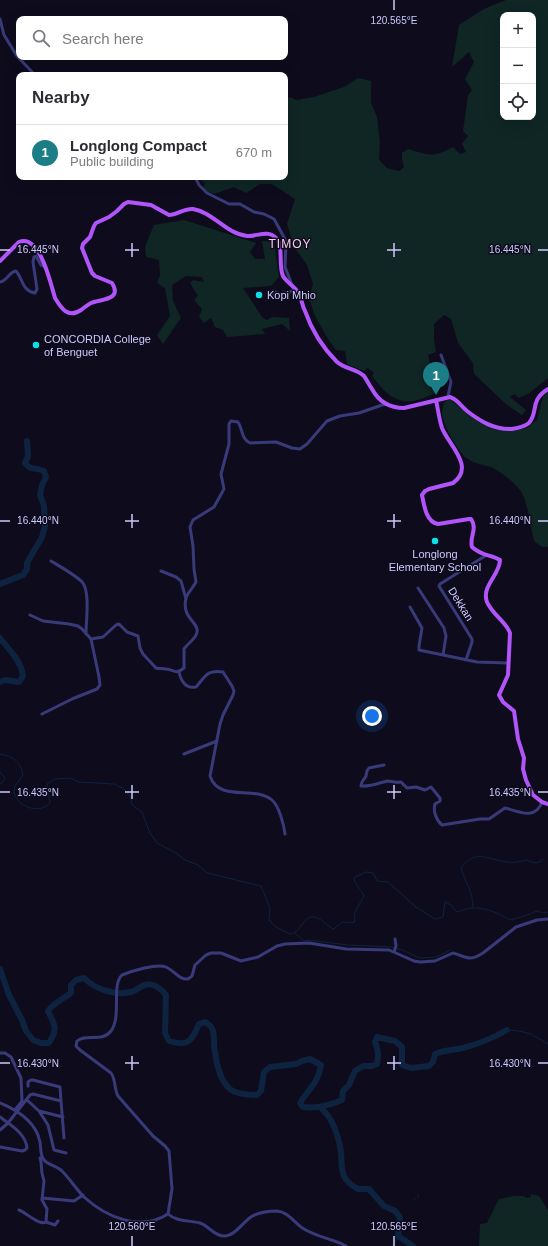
<!DOCTYPE html>
<html lang="en">
<head>
<meta charset="utf-8">
<style>
	body { margin:0; font-family:Helvetica,sans-serif; background:#f7f7f7; color:#2b2b33 }
	.controls { position:absolute; right:12px; top:12px; display:grid; overflow:hidden; border-radius:8px; box-shadow:0 4px 16px #0002 }
	.controls button { width:36px; height:36px; display:grid; place-items:center; padding:0; border:0; border-bottom:1px solid #e1e1e2; background:#fff; color:#2b2b33; font:20px sans-serif }
	.you { position:absolute; left:372px; top:716px; width:14px; height:14px; margin:-10px; border:3px solid #fff; border-radius:50%; background:#1a73e8; box-shadow:0 0 0 6px #1a73e833 }
	.badge { display:grid; place-items:center; width:26px; height:26px; border-radius:50%; background:#1b7d85; color:#fff; font-size:13px; font-weight:700 }
	.pin { position:absolute; translate:-50% -33px; filter:drop-shadow(0 1px 2px #0008) }
	.pin::after { content:''; position:absolute; top:21px; width:14px; height:12px; background:inherit; clip-path:polygon(0 0,100% 0,50% 100%) }
	.list { margin:0; padding:0; list-style:none }
	h2 { display:flex; justify-content:space-between; align-items:center; height:52px; margin:0; padding:0 16px; font-size:17px }
	h2 small { font-size:13px; font-weight:400; color:#7c7c81 }
	.list li { display:grid; grid-template-columns:26px 1fr auto; gap:12px; align-items:center; box-sizing:border-box; height:56px; padding:0 16px; border-top:1px solid #e1e1e2 }
	.list b { display:block; font-size:15px; white-space:nowrap }
	.list p { margin:0; font-size:13px; white-space:nowrap; color:#7c7c81 }
	.list em { font-size:13px; font-style:normal; color:#7c7c81 }
	.icon { flex:none; width:22px; height:22px; fill:none; stroke:currentColor; stroke-width:2; stroke-linecap:round; stroke-linejoin:round }
	.map { position:relative; flex:none; width:548px; height:1246px; overflow:hidden }
	.search { position:absolute; background:#fff; box-shadow:0 4px 16px #0002; left:16px; top:16px; width:272px; height:44px; display:flex; align-items:center; gap:10px; box-sizing:border-box; padding:0 14px; border-radius:8px; color:#7c7c81; font-size:15px }
	.panel { position:absolute; background:#fff; box-shadow:0 4px 16px #0002; left:16px; top:72px; width:272px; height:108px; border-radius:8px }
	.map>svg:first-child { display:block }
</style>
</head>
<body>
<div class="map">
<svg width="548" height="1246" viewBox="0 0 548 1246">
	<rect width="100%" height="100%" fill="#0e0c1c"/>
	<!-- green -->
	<path fill="#0f2624" fill-rule="evenodd" d="M506 0H548V378L528 394 519 398 514 394 510 397 526 410 522 415 506 404 474 374 473 363 458 343 451 319 444 315 434 324V340L436 352 428 355 430 363 439 370 446 378 433 384 434 394C427 396 420 400 413 401 394 404 382 389 372 376L374 373 368 368 364 371 347 364 345 351 336 350 328 339 315 316 309 298 313 284 307 265 294 247 287 224 295 199 272 184H260L246 193 234 187 214 194 203 189 205 183 196 177H285V100L290 97 296 100 314 97 344 87 358 78 371 81V103L377 117 380 143 379 160 387 168 399 171 404 167 402 159V153L408 149C428 155 433 158 453 147L460 154 466 152 462 144 468 136 463 131 468 95 472 90 465 79 474 62 469 52 452 67 459 25 484 9ZM503 15H533V117H503Z
		M184 220 256 243 250 252 255 259H265L262 241 274 242 279 277 271 286 243 288 262 317 267 320 272 317 289 318 290 331 282 324 262 329 265 334 227 337 223 330 215 327 211 318 204 323 199 317 202 309 194 300 198 296 190 283 193 280 204 282 202 277 186 276 172 285 173 301 181 318 163 344 157 335 170 316 165 288 157 283 160 275 159 260 146 257 145 247 154 225Z
		M548 392V547H542L534 541C531 527 528 505 522 493 517 484 500 471 491 467 483 465 472 463 465 457 456 448 444 426 442 414 442 409 443 406 445 402L447 400H451L466 413 478 421 494 429 509 431 527 428 537 420 543 396Z
		M531 1194 539 1196 548 1210V1246H479L480 1224 487 1223 499 1199 514 1196H523L527 1198 531 1197Z"/>
	<g fill="none" stroke-linecap="round" stroke-linejoin="round">
		<!-- stream -->
		<path stroke="#0d233f" stroke-width="1" d="M0 754C13 756 21 762 23 775L15 786 14 793C16 797 18 802 22 804 31 810 43 811 50 803L47 784 55 779 70 778 79 782 114 784 123 788 131 798 132 805 142 812 150 833 157 843 176 853 185 860 198 865 207 873 261 886 270 908 269 920 276 927 290 934C300 933 301 921 310 917 322 916 325 926 334 929 346 917 343 925 354 922L355 919 354 914 364 896C362 890 357 887 354 880L355 877 366 872 373 873 377 881 388 882 416 907 435 919 443 917 445 902 451 905 457 912C462 911 467 908 473 908 485 907 500 914 510 920 518 918 530 915 536 911L544 913 548 912
			M0 772 5 778 2 783 0 784
			M473 907C473 891 465 882 461 868 476 848 488 860 507 862 510 862 514 863 517 862 521 862 522 860 526 860 533 862 537 866 543 859
			M295 933 304 941 308 940 348 945 392 947 405 951 417 957 422 958 436 957 450 950
			M507 1030 519 1031 531 1034 548 1044
			M418 1197V1195
			M414 1200 415 1199
			M392 1246 398 1236"/>
		<!-- river -->
		<path stroke="#0d233f" stroke-width="6" d="M0 584 23 575 27 569V563L42 537 45 526 44 506 40 495 42 485 46 477 44 471 38 469 30 468 25 463 28 456 27 441
			M0 638C9 650 21 660 23 676L19 682 5 680 0 682
			M0 969 9 995 22 1020 26 1031 33 1040 41 1043H49C58 1029 55 1025 48 1011 53 1003 63 999 71 993V985L76 980 84 978C95 989 115 996 131 992 136 991 140 986 145 985 153 982 161 989 166 995L165 1033 169 1041C188 1047 192 1041 199 1024L205 1022C209 1024 212 1026 213 1031 215 1037 213 1046 215 1052 216 1064 221 1082 230 1089 235 1094 250 1095 257 1095L261 1091 264 1072 270 1067 296 1064 302 1061 310 1059 321 1065C318 1084 309 1088 300 1103L303 1107C317 1109 329 1105 342 1100L343 1091 349 1085 355 1071 363 1066H372L377 1064C379 1055 378 1050 375 1042L377 1037 395 1041 402 1047V1065L411 1068 429 1066 433 1062 435 1054C444 1050 453 1050 463 1048 478 1044 493 1038 507 1030
			M321 1107C323 1111 327 1114 329 1117 334 1125 338 1137 340 1146 344 1166 336 1177 358 1189H369L384 1206 395 1211 400 1217 398 1236 413 1246"/>
		<!-- minor -->
		<path stroke="#393a7a" stroke-width="3" d="M0 19 4 35 17 56 35 75
			M195 177 199 185 207 193 229 204H240L254 212 264 214 274 219 285 239 286 244 285 267 292 285
			M0 282C7 281 9 272 16 271 23 279 22 291 35 293L37 289 33 262 34 257 36 256 41 265 46 267
			M273 297 272 292 273 291 280 294 297 290
			M441 355 451 382 448 396
			M51 561C59 566 77 576 83 583 90 594 86 621 86 634
			M161 571 176 577 181 581 186 599
			M418 588 444 628 446 636 443 655
			M410 607 422 628 419 646V650L477 662 508 663
			M30 615 43 621 69 624 78 626 82 629 91 639 99 677 100 685 97 689 72 699 42 714
			M91 639 103 637 116 625 119 624 127 632 138 636 140 648 143 654 156 668C159 669 162 668 166 669 175 670 175 675 184 668V649C187 644 197 638 197 632 199 622 181 618 186 598 188 592 193 588 196 582L194 569 193 546 190 527 193 520 214 507 224 489 221 474 229 444V424L231 421 238 422C243 429 241 439 250 443L276 442 292 448 300 449 307 444 327 421 340 416 359 413 385 404
			M466 660 472 642V639L439 586 440 584 485 556
			M179 672C181 681 185 689 196 687 205 677 207 669 223 672L232 686 234 691 233 695 223 715 220 724 210 776C219 803 255 785 272 800 279 806 284 825 285 834
			M184 754 217 741
			M384 765 369 768C366 771 367 772 366 776 364 780 361 781 361 786 370 787 379 783 387 781 392 781 396 783 401 782L407 788 416 787 425 790 431 787 440 798V801L435 804C433 811 436 820 442 825L480 819H489L505 808C518 811 535 821 542 802
			M394 952 396 946 395 939
			M0 1053H5L11 1057 21 1078 22 1101 15 1110
			M28 1086V1082L31 1080H33L60 1087 61 1101
			M27 1100 39 1111 48 1125 54 1150 66 1153
			M0 1103C17 1110 36 1122 40 1142 41 1148 40 1155 44 1160 48 1165 57 1166 62 1171 70 1179 76 1189 84 1197 106 1217 140 1232 168 1214
			M39 1111 63 1117
			M0 1117C11 1125 26 1134 27 1148L25 1150 22 1151 0 1147
			M0 1130 8 1123 30 1095 33 1094 61 1101 64 1138
			M42 1198 74 1201 83 1195
			M19 1210C27 1213 39 1226 46 1222L47 1209 42 1200 44 1181 42 1173 41 1162 40 1158
			M168 1214 172 1189 169 1151 165 1146 153 1136 118 1096C114 1089 116 1080 111 1073L80 1050 76 1046 77 1041C86 1033 102 1043 111 1031 122 1016 111 985 122 975 132 971 157 963 166 967 175 971 179 980 188 979L192 976 195 965 206 955 211 953H221L241 961 258 957 277 946 285 944 309 943 346 949 389 950 414 961 420 962 435 961 453 953C467 957 469 962 483 953L516 927 537 920 548 919
			M168 1214C177 1222 189 1220 200 1223 209 1226 214 1236 224 1236 235 1236 242 1223 251 1217 259 1212 268 1211 277 1211 289 1212 294 1223 304 1229 317 1237 333 1239 346 1246
			M46 1222 55 1225 58 1221"/>
		<!-- major -->
		<path stroke="#b154f9" stroke-width="4" d="M0 261 19 242C40 233 51 285 55 298 61 308 68 319 81 310 84 308 87 305 91 303 99 299 123 301 112 283L95 276 92 273 82 248 83 244 90 237 94 226 96 223 109 217 117 211 124 204 128 202 151 205 169 215C177 215 185 208 193 209 213 212 226 234 247 236 256 237 268 229 276 238 284 245 278 265 283 276 287 283 295 286 299 294 302 299 302 306 305 311 312 331 322 347 337 362 345 369 357 369 364 376 367 380 369 385 372 389 379 402 390 408 404 408L450 397C457 399 461 406 467 411 480 421 494 430 512 429 518 428 524 427 529 423 539 411 529 401 548 389
			M436 400C438 409 439 419 442 428 448 444 476 467 453 483L429 489 425 491 422 495C424 505 426 522 438 524L469 519H471C478 529 469 537 472 547 483 557 491 554 500 560 500 575 481 586 487 602 492 614 507 623 510 633L508 675 499 695 503 702 514 711 518 739 524 758 523 769 526 780 533 795 542 802 548 804"/>
	</g>
	<!-- ticks -->
	<path fill="none" stroke="#ccc9fd" stroke-width="1.5" d="M394 0V10M132 243V257M394 243V257M0 250H10M125 250H139M387 250H401M538 250H548M132 514V528M394 514V528M0 521H10M125 521H139M387 521H401M538 521H548M132 785V799M394 785V799M0 792H10M125 792H139M387 792H401M538 792H548M132 1056V1070M394 1056V1070M0 1063H10M125 1063H139M387 1063H401M538 1063H548M132 1236V1246M394 1236V1246"/>
	<!-- markers -->
	<g fill="#08e2ea" stroke="#0e0c1c" stroke-width="1.5">
		<circle cx="259" cy="295" r="4"/>
		<circle cx="36" cy="345" r="4"/>
		<circle cx="435" cy="541" r="4"/>
	</g>
	<g text-anchor="middle" dominant-baseline="central" stroke-width="3" stroke-linejoin="round" paint-order="stroke">
		<!-- poi labels -->
		<g font-size="11" fill="#ccc9fd" stroke="#0e0c1c" text-anchor="start">
			<text x="267" y="295">Kopi Mhio</text>
			<text x="44" y="339">CONCORDIA College<tspan x="44" dy="13">of Benguet</tspan></text>
			<text x="435" y="554" text-anchor="middle">Longlong<tspan x="435" dy="13">Elementary School</tspan></text>
		</g>
		<!-- street labels -->
		<g font-size="11" fill="#ccc9fd" stroke="#0e0c1c">
			<text transform="translate(461 604) rotate(58)">Dekkan</text>
		</g>
		<!-- neighbourhood labels -->
		<g font-size="12" letter-spacing="1" fill="#fdcbee" stroke="#0e0c1c">
			<text x="290" y="244">TIMOY</text>
		</g>
	</g>
	<g font-size="10" text-anchor="middle" fill="#ccc9fd" stroke="#0e0c1c" stroke-width="3" stroke-linejoin="round" paint-order="stroke">
		<text x="394" y="24">120.565°E</text>
		<text x="38" y="253">16.445°N</text>
		<text x="510" y="253">16.445°N</text>
		<text x="38" y="524">16.440°N</text>
		<text x="510" y="524">16.440°N</text>
		<text x="38" y="796">16.435°N</text>
		<text x="510" y="796">16.435°N</text>
		<text x="38" y="1067">16.430°N</text>
		<text x="510" y="1067">16.430°N</text>
		<text x="132" y="1230">120.560°E</text>
		<text x="394" y="1230">120.565°E</text>
	</g>
</svg>
<div class="controls">
<button>+</button>
<button>−</button>
<button><svg class="icon" aria-label="locate" viewBox="0 0 24 24"><circle cx="12" cy="12" r="6"/><path d="M12 2v4M12 18v4M2 12h4M18 12h4"/></svg></button>
</div>
<div class="you"></div>
<div class="pin badge" style="left:436px;top:395px">1</div>
<div class="search"><svg class="icon" aria-label="search" viewBox="0 0 24 24"><circle cx="10" cy="10" r="6"/><path d="M15 15l6 6"/></svg>Search here</div>
<section class="panel">
<h2>Nearby<small></small></h2>
<ul class="list">
<li><span class="badge">1</span><div><b>Longlong Compact</b><p>Public building</p></div><em>670 m</em></li>
</ul>
</section>
</div>
</body>
</html>
